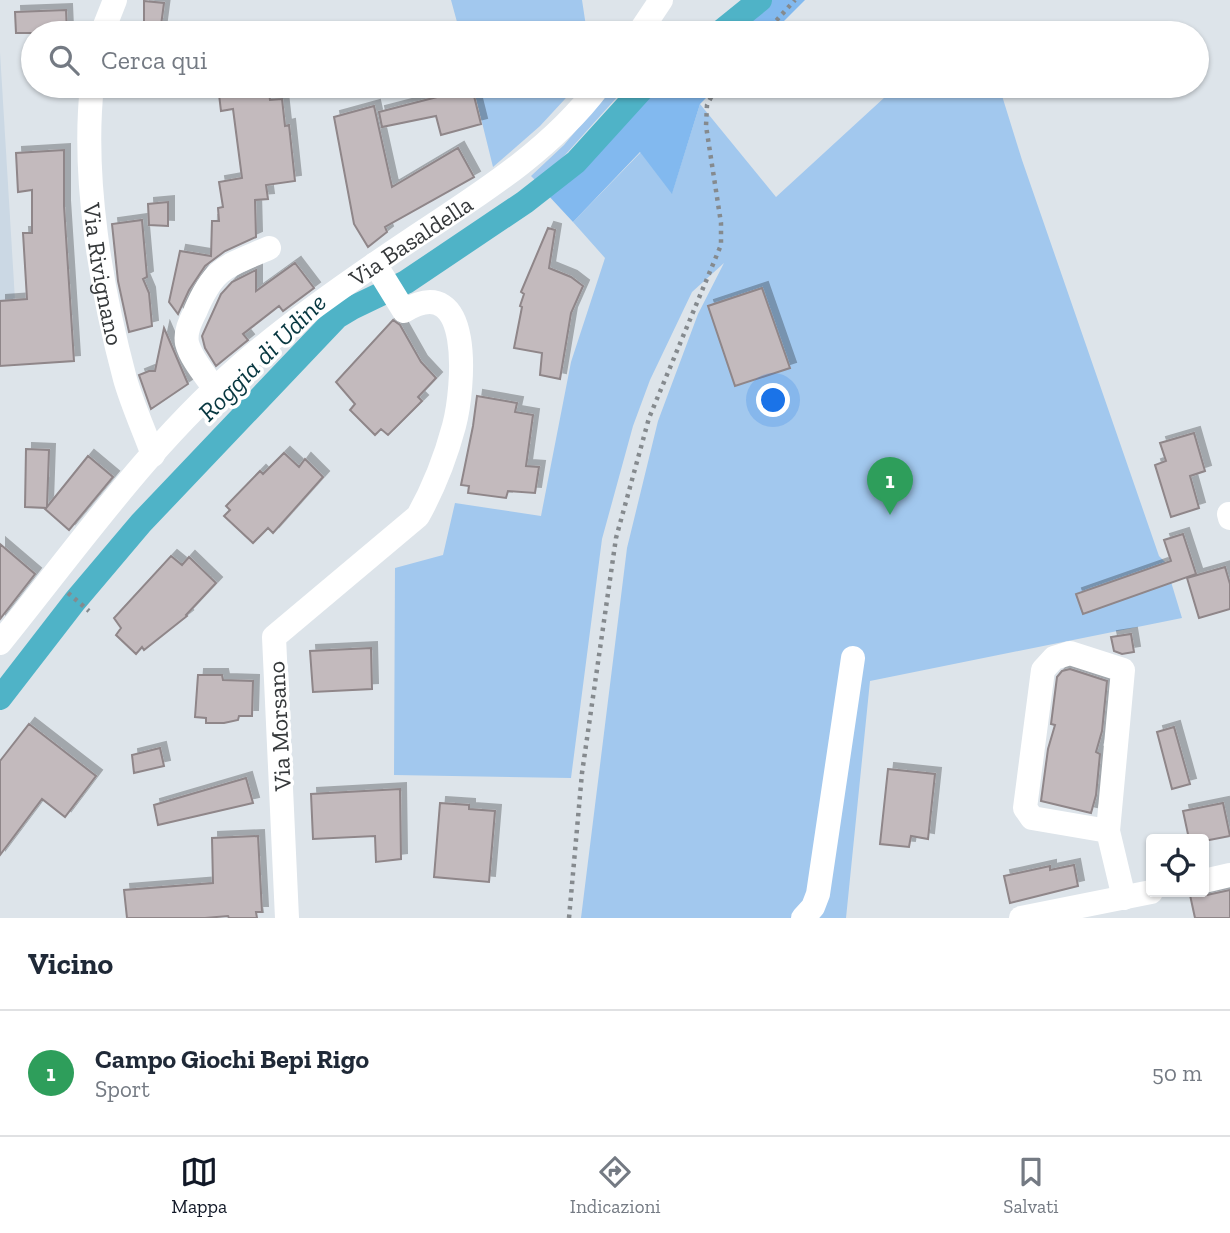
<!DOCTYPE html>
<html lang="it">
<head>
<meta charset="utf-8">
<style>
	body { margin:0; font-family:"Zilla Slab",serif; background:#f2f2f3; color:#1f2937 }
	.controls { position:absolute; right:21px; bottom:21px; display:grid; overflow:hidden; border-radius:7px; box-shadow:0 2px 5px #0004 }
	.controls button { width:63px; height:63px; display:grid; place-items:center; padding:0; border:0; border-bottom:2px solid #e0e1e3; background:#fff; color:#1f2937; font:35px sans-serif }
	.you { position:absolute; left:774px; top:401px; width:24px; height:24px; margin:-18px; border:5px solid #fff; border-radius:50%; background:#1a73e8; box-shadow:0 0 0 10px #1a73e833 }
	.badge { display:grid; place-items:center; width:46px; height:46px; border-radius:50%; background:#111827; color:#fff; font-size:23px; font-weight:700 }
	.pin { position:absolute; translate:-50% -58px; filter:drop-shadow(0 2px 4px #0008) }
	.pin::after { content:''; position:absolute; top:37px; width:24px; height:21px; background:inherit; clip-path:polygon(0 0,100% 0,50% 100%) }
	.list { margin:0; padding:0; list-style:none }
	h2 { display:flex; justify-content:space-between; align-items:center; height:91px; margin:0; padding:0 28px; font-size:30px }
	h2 small { font-size:23px; font-weight:400; color:#747a83 }
	.list li { display:grid; grid-template-columns:46px 1fr auto; gap:21px; align-items:center; box-sizing:border-box; height:126px; padding:0 28px; border-top:2px solid #e0e1e3 }
	.list b { display:block; font-size:26px; white-space:nowrap }
	.list p { margin:0; font-size:23px; white-space:nowrap; color:#747a83 }
	.list em { font-size:23px; font-style:normal; color:#747a83 }
	.icon { flex:none; width:38px; height:38px; fill:none; stroke:currentColor; stroke-width:2; stroke-linecap:round; stroke-linejoin:round }
	.map { position:relative; flex:none; width:1230px; height:918px; overflow:hidden }
	.search { position:absolute; background:#fff; box-shadow:0 2px 5px #0004; left:21px; right:21px; top:21px; height:77px; display:flex; align-items:center; gap:18px; box-sizing:border-box; padding:0 24px; border-radius:38px; color:#747a83; font-size:26px }
	.sheet { height:217px; background:#fff }
	nav { display:flex; justify-content:space-around; align-items:center; box-sizing:border-box; height:98px; border-top:2px solid #e0e1e3; background:#fff; font-size:19px; color:#747a83 }
	nav a { display:grid; justify-items:center; gap:4px }
	nav .on { color:#111827 }
	.map>svg:first-child { display:block }
</style>
</head>
<body>
<div class="map">
<svg width="1230" height="918" viewBox="0 0 1230 918">
	<defs>
		<filter id="shadow"><feDropShadow dx="6" dy="-6" stdDeviation="0" flood-color="#0004"/></filter>
	</defs>
	<rect width="100%" height="100%" fill="#dde4ea"/>
	<!-- built -->
	<path fill="#cbd8e4" d="M0 52 15 300 18 355H0Z"/>
	<!-- green -->
	<path fill="#a2c8ee" d="M451 0H582L587 33H460Z
		M473 86H577L540 126 493 167Z
		M613 86H627L539 184 531 176 564 145Z
		M897 86H999L1022 160 1159 556 1165 562 1182 618 870 681 846 918H581L627 548 658 421 698 314 724 263 692 292 650 380 633 426 602 539 571 778 394 775 395 568 443 555 455 503 541 516 571 362 605 258 573 222 641 152 672 193 700 104 776 197Z"/>
	<!-- forest -->
	<path fill="#82b9ef" d="M770 0H805L772 33H730Z
		M657 86H718L700 104 672 194 640 152 573 222 547 194 581 169Z"/>
	<g fill="none" stroke-linecap="round" stroke-linejoin="round">
		<!-- canal -->
		<path stroke="#4fb3c7" stroke-width="24" d="M719 33 760 0
			M0 698 75 601 141 523 337 317 352 308 406 282 525 202 576 162 645 86"/>
	</g>
	<!-- building -->
	<path fill="#c3babd" stroke="#8f8689" stroke-width="2" filter="url(#shadow)" d="M144 1 164 3 160 33H144Z
		M66 10 67 33H16L15 12Z
		M218 86H268L270 100 282 99 285 126 289 125 295 181 266 185 268 199 255 200 256 237 225 251 205 266 189 290 178 314 169 302 180 251 211 256 212 221H219L218 208 223 207 219 182 242 178 233 109 221 111Z
		M472 88 481 124 441 135 436 116 382 127 379 112Z
		M374 106 392 187 458 148 474 177 385 227 387 232 368 247 354 224 334 117Z
		M64 150V206L74 361 0 366V301L27 299 23 233H32V190L18 192 16 153Z
		M168 202V226L149 225 148 204Z
		M142 220 147 277 143 279 149 293 152 326 129 332 118 281 112 224Z
		M548 228 555 230 549 268 571 277 583 286 571 313 560 379 540 375 542 353 514 348 522 307 520 306 524 294 521 292Z
		M295 263 314 288 283 311 279 306 243 334 248 340 216 366 205 348 202 336 221 294 232 282 256 270V291Z
		M762 288 790 368 735 386 708 306Z
		M393 320 400 325 421 362 436 378 418 397 422 401 388 435 381 429 375 435 350 410 355 404 336 382Z
		M164 328 188 384 151 409 139 375 149 371H155Z
		M477 396 517 403 515 412 533 415 526 466 539 467 535 493 508 491 506 498 468 493 469 486 461 485 473 426Z
		M1194 433 1205 471 1190 476 1199 508 1171 517 1155 465 1166 461 1160 443Z
		M26 449 49 450 47 507 88 456 113 477 69 530 45 509 46 508 25 507Z
		M284 453 299 467 305 459 323 477 273 533 268 528 253 543 224 516 230 510 226 506 260 471 263 474Z
		M1183 534 1196 574 1083 614 1076 594 1171 561 1164 540Z
		M0 544 35 574 0 619Z
		M171 556 182 565 189 557 216 583 186 615 187 616 144 650 142 647 136 654 116 635 121 628 114 618Z
		M1225 567 1230 584V609L1199 618 1187 578Z
		M1131 634 1134 652 1122 654 1114 651 1111 637Z
		M371 648 372 689 313 692 310 651Z
		M1070 669 1107 681 1102 731 1096 752 1100 754 1096 795 1091 813 1041 801 1048 749 1055 725 1051 724 1057 677 1062 671Z
		M198 675H222L223 680 253 681 252 716H239L238 720 224 723H206V718L195 717Z
		M29 724 96 776 65 817 42 799 0 855V761Z
		M1174 727 1190 784 1172 789 1157 732Z
		M160 748 164 766 134 773 132 755Z
		M888 769 935 774 928 839 911 836 909 847 880 844Z
		M246 778 253 803 158 825 154 805Z
		M400 789 401 859 376 862 375 836 313 839 311 794Z
		M440 803 469 805V809L495 811 489 882 434 877Z
		M1223 803 1230 836 1204 841V839H1189L1183 811Z
		M258 836 262 912H256L257 918H229L228 916 205 918H127L124 890 213 883 212 838Z
		M1074 865 1078 886 1010 903 1004 876 1050 866V870Z
		M1230 890V918H1195L1190 895H1207Z"/>
	<g fill="none" stroke-linecap="round" stroke-linejoin="round">
		<!-- path -->
		<path stroke="#858a8e" stroke-width="4.5" stroke-dasharray="3.5 5" stroke-linecap="butt" d="M765 33 795 0
			M68 593 89 611
			M569 918 582 773 616 538 649 418 721 245V223L706 126 707 105 717 86"/>
		<!-- minor -->
		<g stroke="#fff" stroke-width="24">
			<path d="M102 33 115 0"/>
			<path d="M639 33 661 0"/>
			<path id="s1" d="M92 86C82 178 101 289 125 379 132 404 144 430 153 455"/>
			<path d="M215 389C206 376 191 359 187 343 185 332 190 322 195 312 214 267 225 267 269 248"/>
			<path d="M1229 514 1230 518"/>
			<path id="s2" d="M0 643C80 544 155 436 254 354 304 312 358 275 412 239 480 194 550 151 599 86"/>
			<path d="M1108 831 1032 818 1025 808 1043 670 1054 658 1070 653 1123 670 1108 831 1124 898"/>
			<path d="M1204 881 1230 875"/>
			<path d="M287 918 274 637 418 516C433 489 446 456 454 426 464 388 474 269 404 311L375 264"/>
			<path d="M803 918 813 907 818 894 853 658"/>
			<path d="M1021 918 1151 892"/>
		</g>
	</g>
	<g text-anchor="middle" dominant-baseline="central" stroke-width="7" stroke-linejoin="round" paint-order="stroke">
		<!-- street labels -->
		<g font-size="24" fill="#35383a" stroke="#fff">
			<text stroke="none"><textPath href="#s2" startOffset="579">Via Basaldella</textPath></text>
			<text stroke="none"><textPath href="#s1" startOffset="189">Via Rivignano</textPath></text>
			<text transform="translate(279 726) rotate(-93)">Via Morsano</text>
		</g>
		<!-- water labels -->
		<g font-size="26" font-style="italic" fill="#073740" stroke="#fff">
			<text transform="translate(262 357) rotate(-45)">Roggia di Udine</text>
		</g>
	</g>
</svg>
<div class="controls">
<button><svg class="icon" aria-label="locate" viewBox="0 0 24 24"><circle cx="12" cy="12" r="6"/><path d="M12 2v4M12 18v4M2 12h4M18 12h4"/></svg></button>
</div>
<div class="you"></div>
<div class="pin badge" style="left:890px;top:515px;background:#2e9e5b">1</div>
<div class="search"><svg class="icon" aria-label="search" viewBox="0 0 24 24"><circle cx="10" cy="10" r="6"/><path d="M15 15l6 6"/></svg>Cerca qui</div>
</div>
<section class="sheet">
<h2>Vicino<small></small></h2>
<ul class="list">
<li><span class="badge" style="background:#2e9e5b">1</span><div><b>Campo Giochi Bepi Rigo</b><p>Sport</p></div><em>50 m</em></li>
</ul>
</section>
<nav>
<a class="on"><svg class="icon" aria-label="map" viewBox="0 0 24 24"><path d="M3 6l6-2 6 2 6-2v14l-6 2-6-2-6 2zM9 4v14M15 6v14"/></svg>Mappa</a>
<a><svg class="icon" aria-label="directions" viewBox="0 0 24 24"><path d="M12 3l9 9-9 9-9-9zM9 14v-3h6M13 9l2 2-2 2"/></svg>Indicazioni</a>
<a><svg class="icon" aria-label="saved" viewBox="0 0 24 24"><path d="M7 4h10v16l-5-4-5 4z"/></svg>Salvati</a>
</nav>
</body>
</html>
